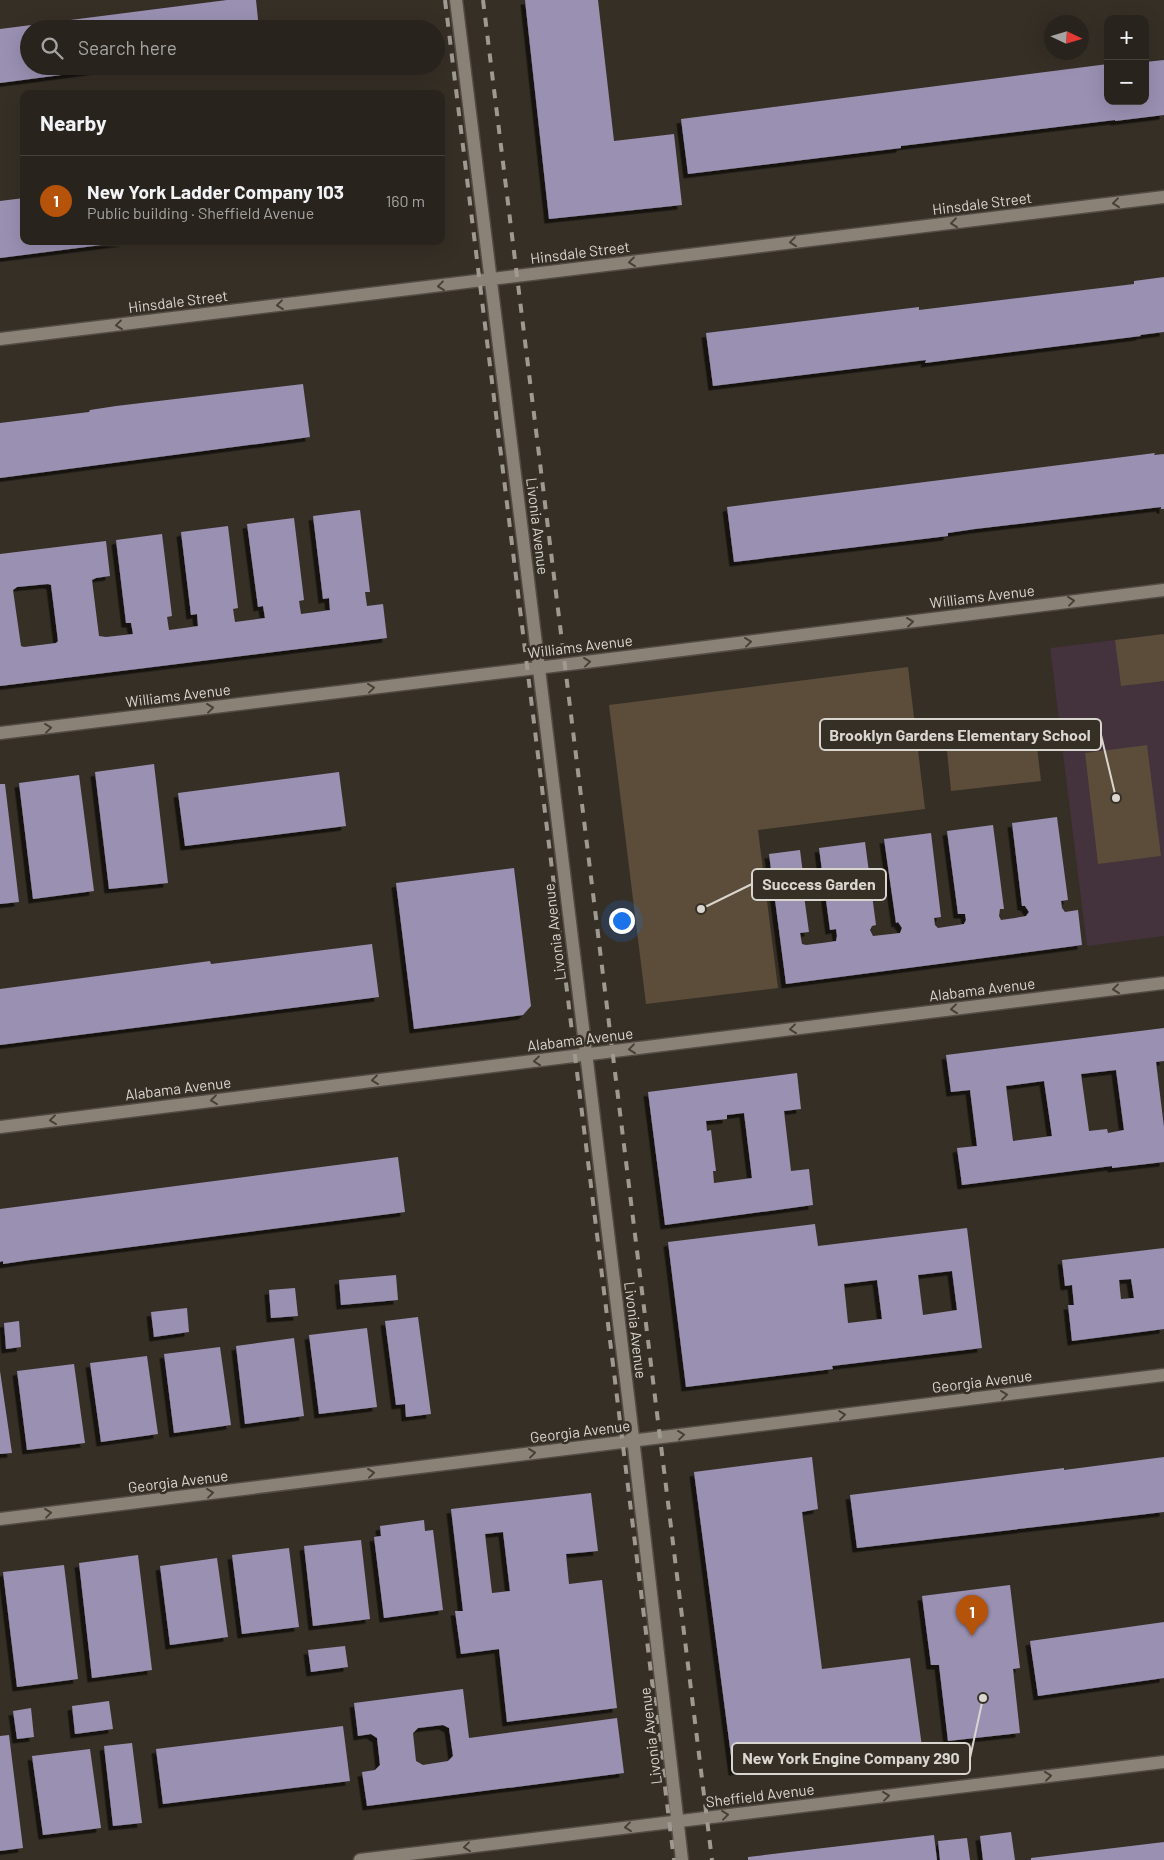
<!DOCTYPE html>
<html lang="en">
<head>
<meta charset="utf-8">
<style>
	body { margin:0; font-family:Barlow,sans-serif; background:#302b25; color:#f1f3f6 }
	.controls { position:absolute; right:15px; top:15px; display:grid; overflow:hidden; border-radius:10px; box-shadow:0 5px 20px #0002 }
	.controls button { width:45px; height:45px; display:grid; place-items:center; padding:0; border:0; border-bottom:1px solid #44403b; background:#28231c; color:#f1f3f6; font:25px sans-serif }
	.compass { position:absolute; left:1044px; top:15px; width:45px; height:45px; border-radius:50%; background:#28231c; box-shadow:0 5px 20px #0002; rotate:94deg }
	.you { position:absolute; left:621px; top:920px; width:18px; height:18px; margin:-12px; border:4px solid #fff; border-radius:50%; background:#1a73e8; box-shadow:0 0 0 8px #1a73e833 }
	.badge { display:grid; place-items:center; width:32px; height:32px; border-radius:50%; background:#b45309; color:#fff; font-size:16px; font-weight:700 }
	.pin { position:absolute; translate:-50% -41px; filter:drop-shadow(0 1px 2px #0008) }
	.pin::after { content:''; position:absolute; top:26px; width:18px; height:15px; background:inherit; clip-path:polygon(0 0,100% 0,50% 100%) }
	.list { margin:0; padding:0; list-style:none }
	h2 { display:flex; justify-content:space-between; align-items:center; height:65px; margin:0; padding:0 20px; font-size:21px }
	h2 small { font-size:16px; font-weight:400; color:#a5a4a3 }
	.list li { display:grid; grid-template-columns:32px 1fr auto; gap:15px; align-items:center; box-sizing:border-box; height:90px; padding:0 20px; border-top:1px solid #44403b }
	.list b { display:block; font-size:19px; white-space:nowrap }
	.list p { margin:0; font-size:16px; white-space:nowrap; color:#a5a4a3 }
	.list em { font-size:16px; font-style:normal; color:#a5a4a3 }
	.icon { flex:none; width:28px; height:28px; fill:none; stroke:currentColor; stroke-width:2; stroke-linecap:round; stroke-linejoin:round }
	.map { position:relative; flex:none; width:1164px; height:1860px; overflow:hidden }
	.search { position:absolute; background:#28231c; box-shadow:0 5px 20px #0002; left:20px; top:20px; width:425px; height:55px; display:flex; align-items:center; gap:12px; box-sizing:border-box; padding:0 18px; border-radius:28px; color:#a5a4a3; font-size:19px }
	.panel { position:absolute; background:#28231c; box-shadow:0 5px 20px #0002; left:20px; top:90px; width:425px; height:155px; border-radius:10px }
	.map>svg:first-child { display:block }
</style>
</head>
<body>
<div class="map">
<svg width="1164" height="1860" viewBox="0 0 1164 1860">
	<defs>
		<filter id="shadow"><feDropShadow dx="-4.5" dy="4.5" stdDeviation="0" flood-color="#0009"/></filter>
	</defs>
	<rect width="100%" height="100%" fill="#362f26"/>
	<!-- education -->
	<path fill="#44323c" d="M1164 634V936L1087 946 1050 648Z"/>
	<!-- green -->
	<path fill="#5b4d3a" d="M1164 634V681L1121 686 1115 640Z
		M908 667 925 809 758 830 778 988 646 1004 609 705Z
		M1034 721 1041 781 951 791 945 731Z
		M1147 745 1161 856 1098 864 1085 753Z"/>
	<!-- building -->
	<path fill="#9a90b2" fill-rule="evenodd" filter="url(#shadow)" d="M227 0H256L259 29H29V66L122 67 0 83V29Z
		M525 0H598L614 141 674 134 682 205 549 219Z
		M1164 60V115L1115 121V120L901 146V148L688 174 681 119 1108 64V101H1145V62Z
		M24 198V241L125 242 0 258V201Z
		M1164 277V332L1140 335 1141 336 980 356 925 363 926 360 713 386 706 333 919 307V310L1134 284V281Z
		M303 384 310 437 0 478V423L89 412 90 410 116 406Z
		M1155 453 1154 455 1164 454V509H1161V507L975 529 948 533V536L734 562 727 507Z
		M360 510 370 592H365L367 606 383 604 387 638 0 686V554L106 541 110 576 96 578 92 580 99 636 106 637 133 634 131 623H126L116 540 162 534 172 616 167 617 169 630 184 628 198 626 197 614 191 615 181 532 228 526 238 608 233 609 235 622 265 618 263 606 258 607 247 524 294 518 304 600 299 601 301 614 316 612 330 610 329 598 323 599 313 516ZM48 584 51 585 58 641 56 643 24 647 21 646 13 590 17 587Z
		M154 764 168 883 109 889 95 772Z
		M339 772 346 826 185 846 178 793Z
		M79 775 94 891 33 899 19 783Z
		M0 784H5L19 902 0 904Z
		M1057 817 1068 900 1061 901 1062 908 1065 912 1078 910 1082 945 786 984 769 854 800 850 803 874H801L809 932 800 933 802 944 806 945 822 943 836 941 837 936 836 929 830 930 819 848 865 842 876 925 872 926 870 930 873 936 900 933 902 928 898 922 896 923 884 839 931 833 941 917 934 918 935 925 938 928 964 924 966 920 965 914H958L947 831 993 825 1004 909H1000L999 916 1001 920 1015 918 1026 916 1029 912 1025 906H1022L1012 823Z
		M514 868 531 1006 523 1015 414 1029 396 883Z
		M372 944 379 997 0 1045V989L210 961 211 964Z
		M1164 1028V1061L1156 1062 1164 1127V1162L1112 1168V1166L962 1185 957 1148 977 1146 970 1090 951 1092 946 1055ZM1116 1070 1124 1130 1108 1133 1107 1129 1089 1131 1081 1074ZM1044 1081 1052 1136 1013 1141 1006 1086Z
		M797 1073 801 1109 784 1111 791 1171 809 1169 813 1205 665 1225 648 1092ZM744 1113 752 1178 714 1183 713 1171H716L711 1130 707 1131 706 1121 727 1119V1115Z
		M398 1157 405 1212 30 1260 3 1264V1261L0 1262V1209Z
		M815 1224 818 1246 967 1228 982 1348 832 1366 833 1369 686 1387 668 1242ZM952 1271 957 1310 923 1315 918 1275ZM877 1280 882 1319 848 1323 844 1284Z
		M1164 1248V1329L1072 1341 1068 1305H1074L1072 1285 1065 1286 1062 1260ZM1131 1279 1134 1298 1121 1299 1119 1280Z
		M396 1275 398 1300 341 1305 339 1280Z
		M295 1288 298 1316 271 1318 269 1290Z
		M187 1308 189 1332 154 1337 151 1312Z
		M418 1317 431 1414 406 1417 405 1404 396 1405 385 1321Z
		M19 1321 21 1347 6 1349 4 1323Z
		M367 1328 377 1407 319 1414 309 1335Z
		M294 1338 304 1416 245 1424 236 1346Z
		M220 1347 231 1425 174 1433 164 1354Z
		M147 1356 158 1434 101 1442 90 1363Z
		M74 1364 85 1443 27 1450 17 1371Z
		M0 1371 12 1453 0 1454Z
		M812 1457 818 1509 802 1512 822 1669 910 1658 922 1747 733 1771 694 1472Z
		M1164 1457V1512L857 1548 850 1495 1064 1468V1470Z
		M591 1493 598 1551 566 1554 569 1584 602 1580 617 1708 507 1722 499 1649 461 1654 455 1611H463L451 1509ZM503 1532 510 1591 492 1593 485 1534Z
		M424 1520 425 1531 433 1530 443 1610 384 1618 374 1537 381 1536 380 1526Z
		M361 1540 370 1619 313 1626 304 1546Z
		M289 1548 299 1627 242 1634 232 1555Z
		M138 1555 152 1670 92 1678 79 1563Z
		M217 1558 228 1637 170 1645 160 1566Z
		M64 1565 78 1679 17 1687 3 1572Z
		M1010 1585 1020 1668 1013 1669 1020 1733 948 1741 939 1665H931L922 1596Z
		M1164 1622V1678L1038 1696 1030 1641Z
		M345 1646 348 1667 311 1672 308 1650Z
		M463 1689 469 1738 617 1718 624 1773 367 1806 362 1772 375 1770 380 1765 377 1738 371 1734 358 1736 354 1703ZM443 1725 449 1728 453 1756 448 1761 423 1765 416 1761 413 1733 418 1728Z
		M109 1701 113 1729 75 1734 72 1706Z
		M31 1708 34 1737 17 1739 13 1711Z
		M343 1726 350 1781 163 1804 156 1749Z
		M9 1735 23 1848 0 1851V1736Z
		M132 1743 142 1823 113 1826 104 1746Z
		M90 1749 101 1828 43 1835 32 1756Z
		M1011 1832 1015 1860H983L980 1836Z
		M934 1835 937 1860H748V1857Z
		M967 1838 970 1860H940L938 1841Z
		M1164 1842V1860H1031V1858Z"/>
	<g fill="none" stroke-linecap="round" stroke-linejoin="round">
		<defs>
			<path id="minor" d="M456 0 534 628 629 1404 682 1860
				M0 339 1164 197
				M0 733 586 662 1164 590
				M0 1127 1164 983
				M0 1519 1164 1375
				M360 1860 1164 1762"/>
		</defs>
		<!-- minor casing -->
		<use href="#minor" stroke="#524c45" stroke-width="15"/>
		<!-- minor -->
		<use href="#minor" stroke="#8a8277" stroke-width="12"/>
		<!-- rail -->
		<path stroke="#9e9991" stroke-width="4" stroke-dasharray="9 9" stroke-linecap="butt" d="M445 0 674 1860
			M483 0 712 1860"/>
	</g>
	<!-- one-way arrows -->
	<defs><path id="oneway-chevron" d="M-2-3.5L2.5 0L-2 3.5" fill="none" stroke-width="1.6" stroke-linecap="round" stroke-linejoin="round" transform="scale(1.25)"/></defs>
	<g stroke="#474036">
		<use href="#oneway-chevron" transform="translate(1116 203) rotate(173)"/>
		<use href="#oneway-chevron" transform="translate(954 223) rotate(173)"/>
		<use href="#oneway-chevron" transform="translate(793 242) rotate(173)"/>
		<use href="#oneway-chevron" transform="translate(632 262) rotate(173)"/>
		<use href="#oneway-chevron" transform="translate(441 286) rotate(173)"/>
		<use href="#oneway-chevron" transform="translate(280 305) rotate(173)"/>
		<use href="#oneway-chevron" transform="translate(119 325) rotate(173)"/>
		<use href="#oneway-chevron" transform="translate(1071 601) rotate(-7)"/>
		<use href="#oneway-chevron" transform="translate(910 622) rotate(-7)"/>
		<use href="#oneway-chevron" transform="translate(748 642) rotate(-7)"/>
		<use href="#oneway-chevron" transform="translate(587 662) rotate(-7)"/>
		<use href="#oneway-chevron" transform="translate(371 688) rotate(-7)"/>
		<use href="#oneway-chevron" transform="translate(210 708) rotate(-7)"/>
		<use href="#oneway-chevron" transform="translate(48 728) rotate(-7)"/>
		<use href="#oneway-chevron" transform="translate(1116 989) rotate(173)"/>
		<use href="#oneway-chevron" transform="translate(954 1009) rotate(173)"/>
		<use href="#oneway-chevron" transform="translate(793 1029) rotate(173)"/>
		<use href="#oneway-chevron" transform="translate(632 1049) rotate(173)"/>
		<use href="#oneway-chevron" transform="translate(537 1061) rotate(173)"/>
		<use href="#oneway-chevron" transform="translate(375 1080) rotate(173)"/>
		<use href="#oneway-chevron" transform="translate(214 1100) rotate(173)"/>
		<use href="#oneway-chevron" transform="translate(53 1120) rotate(173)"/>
		<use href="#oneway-chevron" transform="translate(1004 1395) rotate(-7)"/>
		<use href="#oneway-chevron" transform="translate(842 1415) rotate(-7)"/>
		<use href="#oneway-chevron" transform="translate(681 1435) rotate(-7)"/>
		<use href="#oneway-chevron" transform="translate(532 1453) rotate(-7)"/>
		<use href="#oneway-chevron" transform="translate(371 1473) rotate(-7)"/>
		<use href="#oneway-chevron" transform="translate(210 1493) rotate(-7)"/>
		<use href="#oneway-chevron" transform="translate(48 1513) rotate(-7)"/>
		<use href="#oneway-chevron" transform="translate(1048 1776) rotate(-7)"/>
		<use href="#oneway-chevron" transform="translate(886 1796) rotate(-7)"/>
		<use href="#oneway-chevron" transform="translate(725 1815) rotate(-7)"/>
		<use href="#oneway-chevron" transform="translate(628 1827) rotate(173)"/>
		<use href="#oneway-chevron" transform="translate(467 1847) rotate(173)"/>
	</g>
	<g text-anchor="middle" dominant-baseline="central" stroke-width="5" stroke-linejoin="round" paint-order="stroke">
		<!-- street labels -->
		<g font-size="15" fill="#d9d5cf" stroke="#362f26">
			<text transform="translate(982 203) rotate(-7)">Hinsdale Street</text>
			<text transform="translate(580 252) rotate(-7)">Hinsdale Street</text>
			<text transform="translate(178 301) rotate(-7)">Hinsdale Street</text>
			<text transform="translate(538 526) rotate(83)">Livonia Avenue</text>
			<text transform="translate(982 596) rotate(-7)">Williams Avenue</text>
			<text transform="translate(580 646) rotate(-7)">Williams Avenue</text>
			<text transform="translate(178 695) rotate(-7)">Williams Avenue</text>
			<text transform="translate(554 932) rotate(-97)">Livonia Avenue</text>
			<text transform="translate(982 989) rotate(-7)">Alabama Avenue</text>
			<text transform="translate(580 1039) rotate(-7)">Alabama Avenue</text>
			<text transform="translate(178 1088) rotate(-7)">Alabama Avenue</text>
			<text transform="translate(636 1330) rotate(83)">Livonia Avenue</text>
			<text transform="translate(982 1381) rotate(-7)">Georgia Avenue</text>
			<text transform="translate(580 1431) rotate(-7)">Georgia Avenue</text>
			<text transform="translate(178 1481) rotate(-7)">Georgia Avenue</text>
			<text transform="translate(650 1736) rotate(-97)">Livonia Avenue</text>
			<text transform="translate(760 1795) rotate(-7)">Sheffield Avenue</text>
		</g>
	</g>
	<!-- callouts -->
	<path fill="none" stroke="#d9d5cf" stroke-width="2" d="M1116 798L1101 735M701 909L752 884M983 1698L970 1758"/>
	<g fill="#d9d5cf" stroke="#362f26" stroke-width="2">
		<circle cx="1116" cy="798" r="5"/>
		<circle cx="701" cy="909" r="5"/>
		<circle cx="983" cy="1698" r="5"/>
	</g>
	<g fill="#362f26" stroke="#d9d5cf" stroke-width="2">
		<rect x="820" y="719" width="281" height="31" rx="5"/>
		<rect x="752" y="869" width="134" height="31" rx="5"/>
		<rect x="732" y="1743" width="238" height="31" rx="5"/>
	</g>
	<g font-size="16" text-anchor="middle" font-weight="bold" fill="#d9d5cf">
		<text x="960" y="741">Brooklyn Gardens Elementary School</text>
		<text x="819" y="890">Success Garden</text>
		<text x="851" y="1764">New York Engine Company 290</text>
	</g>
</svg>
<div class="controls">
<button>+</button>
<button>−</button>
</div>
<svg class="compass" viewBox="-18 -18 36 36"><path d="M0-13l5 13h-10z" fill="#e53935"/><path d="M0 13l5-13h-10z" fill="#a5a4a3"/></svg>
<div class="you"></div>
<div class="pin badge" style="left:972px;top:1636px">1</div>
<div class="search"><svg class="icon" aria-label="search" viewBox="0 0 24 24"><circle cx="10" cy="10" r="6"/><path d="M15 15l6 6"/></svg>Search here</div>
<section class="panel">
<h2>Nearby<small></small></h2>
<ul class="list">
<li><span class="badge">1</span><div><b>New York Ladder Company 103</b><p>Public building · Sheffield Avenue</p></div><em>160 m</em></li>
</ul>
</section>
</div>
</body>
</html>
